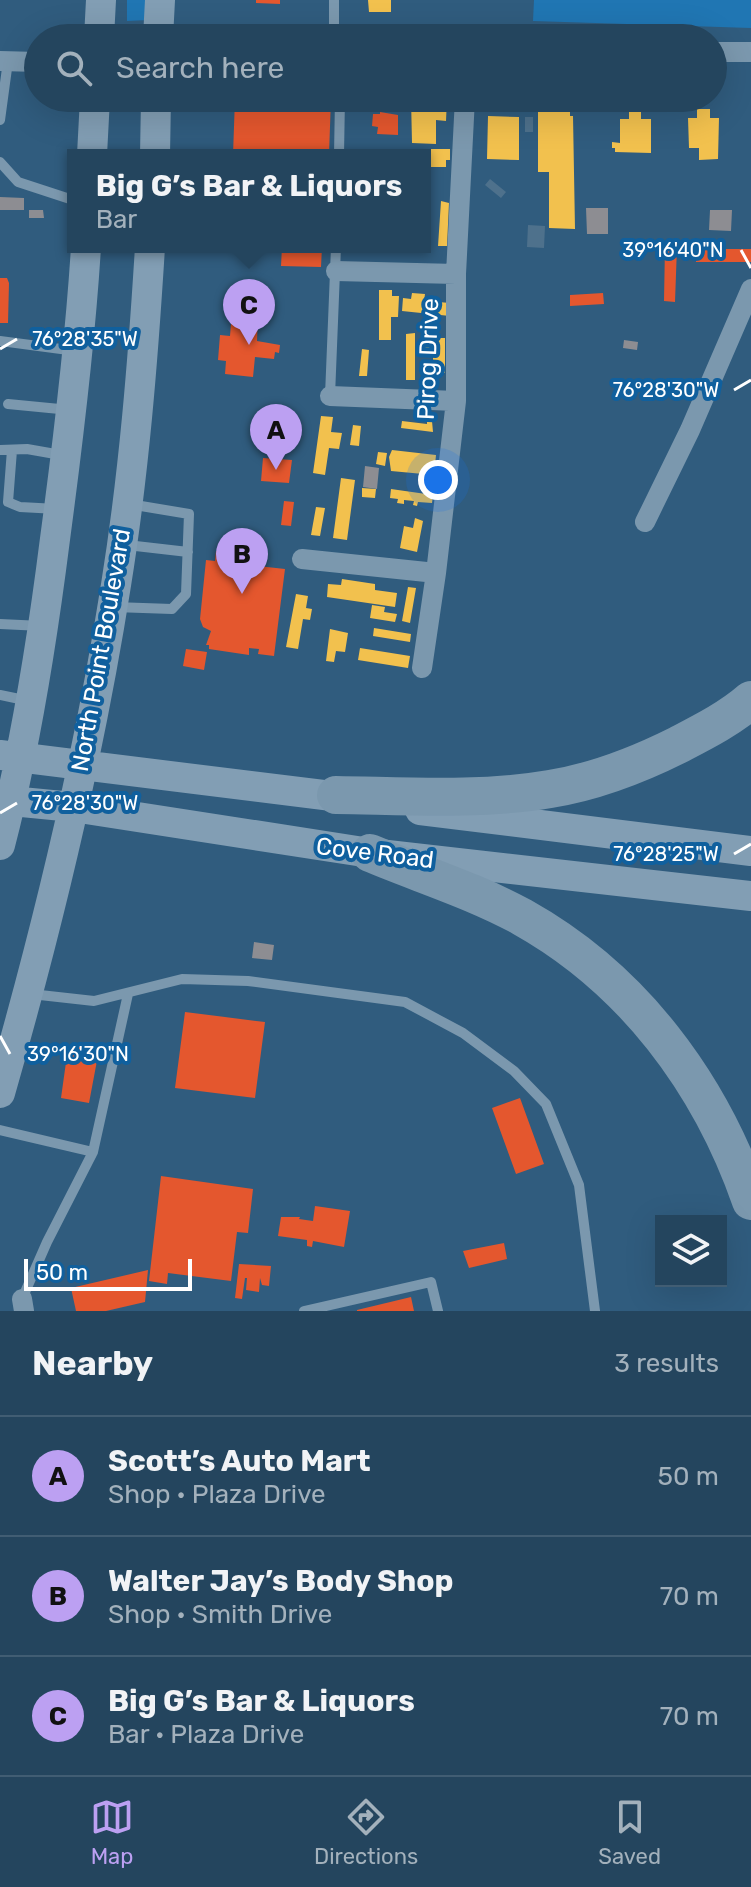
<!DOCTYPE html>
<html lang="en">
<head>
<meta charset="utf-8">
<style>
	body { margin:0; font-family:Rubik,sans-serif; background:#2c4c64; color:#f1f3f6 }
	.controls { position:absolute; right:24px; bottom:24px; display:grid; overflow:hidden; border-radius:0px; box-shadow:0 8px 32px #0002 }
	.controls button { width:72px; height:72px; display:grid; place-items:center; padding:0; border:0; border-bottom:2px solid #415d73; background:#24455e; color:#f1f3f6; font:40px sans-serif }
	.scale { position:absolute; left:24px; bottom:20px; width:168px; box-sizing:border-box; padding-left:8px; border:4px solid #fff; border-top:0; font-size:22px; line-height:28px; white-space:nowrap; color:#fff; -webkit-text-stroke:6px #10609e; paint-order:stroke }
	.you { position:absolute; left:438px; top:480px; width:28px; height:28px; margin:-20px; border:6px solid #fff; border-radius:50%; background:#1a73e8; box-shadow:0 0 0 12px #1a73e833 }
	.badge { display:grid; place-items:center; width:52px; height:52px; border-radius:50%; background:#bca0f2; color:#111; font-size:26px; font-weight:700 }
	.pin { position:absolute; translate:-50% -66px; filter:drop-shadow(0 2px 4px #0008) }
	.pin::after { content:''; position:absolute; top:42px; width:28px; height:24px; background:inherit; clip-path:polygon(0 0,100% 0,50% 100%) }
	.popup { position:absolute; left:67px; top:149px; width:364px; height:104px; box-sizing:border-box; display:grid; place-content:center; border-radius:0px; background:#24455e; filter:drop-shadow(0 2px 6px #0005); font-size:26px; white-space:nowrap; color:#a3b1bc }
	.popup b { font-size:30px; color:#f1f3f6 }
	.popup::after { content:''; position:absolute; left:50%; top:100%; margin-left:-16px; border:16px solid transparent; border-top-color:#24455e }
	.list { margin:0; padding:0; list-style:none }
	h2 { display:flex; justify-content:space-between; align-items:center; height:104px; margin:0; padding:0 32px; font-size:34px }
	h2 small { font-size:26px; font-weight:400; color:#a3b1bc }
	.list li { display:grid; grid-template-columns:52px 1fr auto; gap:24px; align-items:center; box-sizing:border-box; height:120px; padding:0 32px; border-top:2px solid #415d73 }
	.list b { display:block; font-size:30px; white-space:nowrap }
	.list p { margin:0; font-size:26px; white-space:nowrap; color:#a3b1bc }
	.list em { font-size:26px; font-style:normal; color:#a3b1bc }
	.icon { flex:none; width:44px; height:44px; fill:none; stroke:currentColor; stroke-width:2; stroke-linecap:round; stroke-linejoin:round }
	.map { position:relative; flex:none; width:751px; height:1311px; overflow:hidden }
	.search { position:absolute; background:#24455e; box-shadow:0 8px 32px #0002; left:24px; right:24px; top:24px; height:88px; display:flex; align-items:center; gap:20px; box-sizing:border-box; padding:0 28px; border-radius:44px; color:#a3b1bc; font-size:30px }
	.sheet { height:464px; background:#24455e }
	nav { display:flex; justify-content:space-around; align-items:center; box-sizing:border-box; height:112px; border-top:2px solid #415d73; background:#24455e; font-size:22px; color:#a3b1bc }
	nav a { display:grid; justify-items:center; gap:4px }
	nav .on { color:#bca0f2 }
	.map>svg:first-child { display:block }
</style>
</head>
<body>
<div class="map">
<svg width="751" height="1311" viewBox="0 0 751 1311">
	<rect width="100%" height="100%" fill="#305c7e"/>
	<!-- green -->
	<path fill="#2076b3" d="M127 0H150L149 20 127 21Z
		M534 0H751V28L533 21Z"/>
	<!-- homes -->
	<path fill="#f2c14e" d="M368 0H391V12H369Z
		M411 98H447L446 121 436 120V144L412 143Z
		M538 109H570V116H573L575 229 549 228V172H538Z
		M697 109H710V118H719L718 159 699 160V148H689L688 118H697Z
		M629 111H641V119H651V153L615 152V148H612V142L620 143V119H629Z
		M488 116 519 117V160L487 159Z
		M400 149H450V160H446V167H429V160H425V155H400Z
		M441 201 449 203 447 246H438Z
		M379 290H392V296H399L398 317H391V340H379Z
		M412 293 425 294 424 301 451 303 450 316 402 311 403 298 411 299Z
		M415 333V380H406V334Z
		M424 338H445V373H433V357H424Z
		M362 349 369 350 367 376H359Z
		M321 416 333 417 331 432 342 433 339 449 329 448 325 475 313 473Z
		M402 421 427 424V421H432L433 432 401 428Z
		M353 425 361 426 359 446 350 445Z
		M392 450 436 455 434 475 391 471 389 457Z
		M378 452 387 453 385 466 376 464Z
		M341 478 355 480 347 540 333 538Z
		M362 488 376 489 375 498 362 497Z
		M391 489 433 495 432 503 418 502 417 506 413 505 414 501 404 500V504L397 503 398 499 390 498Z
		M316 507 325 508 320 536 311 535Z
		M415 518 423 521 417 552 400 548 404 526 413 528Z
		M342 579 375 584V590L397 593 395 607 327 597 328 584 341 585Z
		M408 587 416 588 410 623 402 621Z
		M296 594 308 596 306 608 312 609 310 620 303 619 298 649 286 647Z
		M372 605 385 607 384 612 397 614 395 622 370 618Z
		M374 628 411 634 410 642 373 636Z
		M330 629 348 633 345 652 336 651 334 662 326 661Z
		M360 648 410 656 408 668 358 660Z"/>
	<!-- shops -->
	<path fill="#e4572e" d="M256 0H280V4L256 3Z
		M235 98H331L329 155H233Z
		M380 112 398 115V135L377 134 378 127 372 126 373 114H380Z
		M665 246 677 247 675 302 664 301Z
		M282 247H322L321 267 281 266Z
		M695 249H751V262H696Z
		M0 278H7L9 283 8 323H0Z
		M603 293 604 304 570 306V295Z
		M232 312 258 315 257 341 280 345 279 353 275 352 274 359 255 357 253 377 225 374 226 361 218 360 220 335 230 336Z
		M263 458 292 460 289 483 261 481Z
		M284 501 294 502 291 526 281 525Z
		M216 551 259 555 258 566 285 569 274 656 258 654 259 649 249 648V655L209 649V645H206L211 631 203 627 200 619 206 560 215 561Z
		M186 649 207 652 204 670 183 666Z
		M185 1012 265 1022 255 1098 175 1088Z
		M72 1045 99 1050 89 1103 61 1098 67 1055 70 1056Z
		M520 1098 544 1164 516 1174 492 1108Z
		M161 1176 253 1189 248 1233 237 1232 231 1281 168 1273 167 1284 149 1281Z
		M315 1206 350 1211 344 1247 313 1241 312 1247 307 1246V1240L278 1236 281 1217H300L299 1219 313 1221Z
		M504 1243 507 1259 469 1268 463 1251Z
		M239 1264 271 1266 269 1286 262 1285 260 1278 259 1292 246 1290 247 1278H245L242 1299 235 1298Z
		M148 1270 145 1302 106 1311H76L71 1288Z
		M411 1297 414 1311H357V1310Z"/>
	<!-- industry -->
	<path fill="#8d8d92" d="M0 197 24 198V210H0Z
		M586 208H608V234H587Z
		M29 210H43L44 218H29Z
		M710 210H732L731 231 709 230Z
		M624 340 638 342 637 350 623 348Z
		M365 466 379 468 377 489 363 487Z
		M254 942 274 945 272 960 252 958Z"/>
	<!-- building -->
	<path fill="#4e718c" d="M525 117H533V132H525Z
		M490 179 506 192 501 198 485 185Z
		M528 225 545 226 544 248 527 247Z"/>
	<g fill="none" stroke-linecap="round" stroke-linejoin="round">
		<!-- lane -->
		<path stroke="#7b98ae" stroke-width="10" d="M334 38V0
			M0 120 8 61
			M339 155 340 98
			M0 162 18 182 73 200
			M0 341 76 351
			M330 396 336 247
			M8 404 70 410
			M0 450 27 449 61 455
			M12 450 8 502 20 507 57 509
			M127 545 188 552
			M114 607 172 609 186 594 189 514 129 504
			M0 624 42 626
			M0 695 29 701
			M31 994 94 1001 182 979 248 981 405 1002 463 1033 514 1071 546 1104 579 1185 595 1311
			M0 1130 93 1152 128 994
			M22 1299 47 1242 93 1152
			M304 1311 431 1282 438 1311"/>
		<!-- street -->
		<path stroke="#7b98ae" stroke-width="20" d="M713 52H751
			M0 61 38 62
			M336 271 456 274
			M330 396 456 401
			M645 522 690 430 751 289
			M302 559 436 573
			M422 668 436 573 456 401V274L465 98
			M22 1299 24 1311"/>
		<!-- secondary -->
		<path stroke="#829eb4" stroke-width="30" d="M99 38 101 0
			M158 38 160 0
			M92 155 95 98
			M155 155 156 98
			M0 755 356 799
			M0 800 73 807 370 853 751 896
			M420 810 751 851
			M0 845C26 745 42 642 55 539 68 442 80 345 86 247
			M0 1093C48 926 89 757 116 585 134 473 143 360 150 247"/>
		<!-- highway -->
		<path stroke="#7b98ae" stroke-width="38" d="M336 795C407 796 480 801 550 789 594 782 638 765 678 745 703 732 729 719 751 700
			M370 853C420 874 475 891 522 917 633 979 710 1083 751 1201"/>
	</g>
	<!-- ticks -->
	<path fill="none" stroke="#fff" stroke-width="3" d="M741 250 751 268M0 349 17 339M734 390 751 380M0 813 17 803M734 854 751 844M0 1036 10 1054"/>
	<g text-anchor="middle" dominant-baseline="central" stroke-width="8" stroke-linejoin="round" paint-order="stroke">
		<!-- street labels -->
		<g font-size="24" fill="#fff" stroke="#10609e">
			<text transform="translate(428 359) rotate(-88)">Pirog Drive</text>
			<text transform="translate(101 650) rotate(-80)">North Point Boulevard</text>
			<text transform="translate(375 853) rotate(7)">Cove Road</text>
		</g>
	</g>
	<g font-size="20" text-anchor="middle" fill="#fff" stroke="#10609e" stroke-width="8" stroke-linejoin="round" paint-order="stroke">
		<text x="673" y="257">39°16'40"N</text>
		<text x="85" y="346">76°28'35"W</text>
		<text x="666" y="397">76°28'30"W</text>
		<text x="85" y="810">76°28'30"W</text>
		<text x="666" y="861">76°28'25"W</text>
		<text x="78" y="1061">39°16'30"N</text>
	</g>
</svg>
<div class="controls">
<button><svg class="icon" aria-label="layers" viewBox="0 0 24 24"><path d="M12 4l9 5-9 5-9-5zM3 14l9 5 9-5"/></svg></button>
</div>
<div class="scale">50 m</div>
<div class="you"></div>
<div class="pin badge" style="left:276px;top:470px">A</div>
<div class="pin badge" style="left:242px;top:594px">B</div>
<div class="pin badge" style="left:249px;top:345px">C</div>
<div class="popup"><b>Big G’s Bar &amp; Liquors</b>Bar</div>
<div class="search"><svg class="icon" aria-label="search" viewBox="0 0 24 24"><circle cx="10" cy="10" r="6"/><path d="M15 15l6 6"/></svg>Search here</div>
</div>
<section class="sheet">
<h2>Nearby<small>3 results</small></h2>
<ul class="list">
<li><span class="badge">A</span><div><b>Scott’s Auto Mart</b><p>Shop · Plaza Drive</p></div><em>50 m</em></li>
<li><span class="badge">B</span><div><b>Walter Jay’s Body Shop</b><p>Shop · Smith Drive</p></div><em>70 m</em></li>
<li><span class="badge">C</span><div><b>Big G’s Bar &amp; Liquors</b><p>Bar · Plaza Drive</p></div><em>70 m</em></li>
</ul>
</section>
<nav>
<a class="on"><svg class="icon" aria-label="map" viewBox="0 0 24 24"><path d="M3 6l6-2 6 2 6-2v14l-6 2-6-2-6 2zM9 4v14M15 6v14"/></svg>Map</a>
<a><svg class="icon" aria-label="directions" viewBox="0 0 24 24"><path d="M12 3l9 9-9 9-9-9zM9 14v-3h6M13 9l2 2-2 2"/></svg>Directions</a>
<a><svg class="icon" aria-label="saved" viewBox="0 0 24 24"><path d="M7 4h10v16l-5-4-5 4z"/></svg>Saved</a>
</nav>
</body>
</html>
